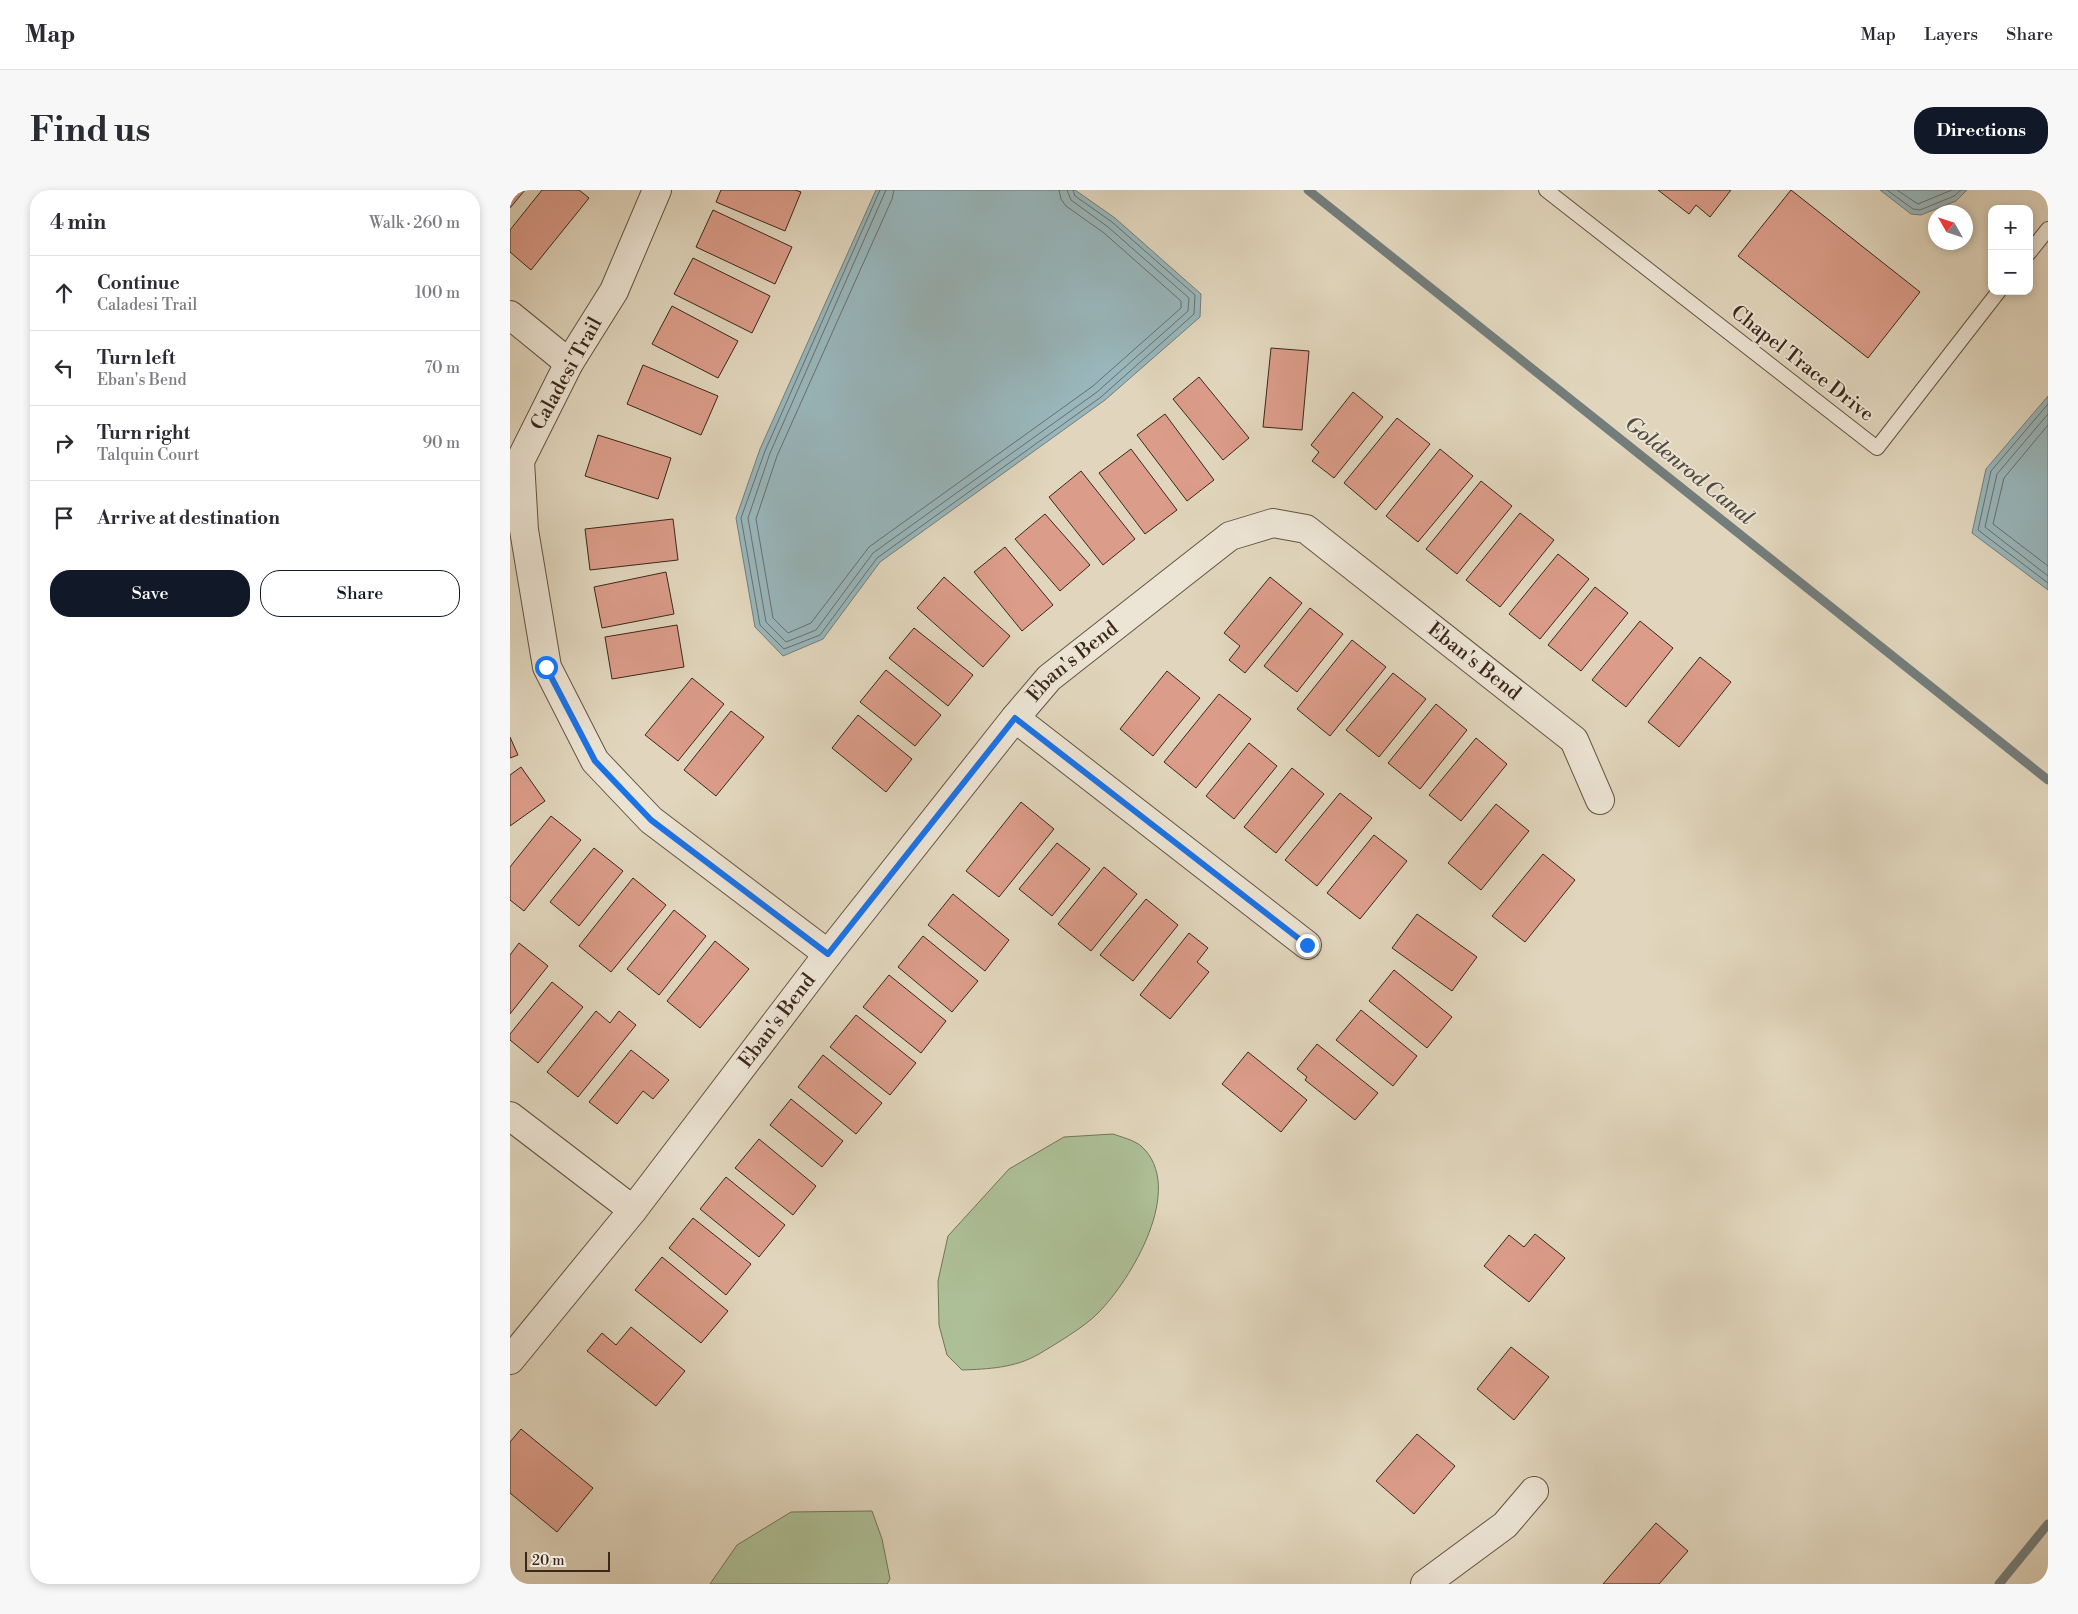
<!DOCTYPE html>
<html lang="en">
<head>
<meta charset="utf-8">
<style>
	body { margin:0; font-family:"Libre Bodoni",serif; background:#f7f7f7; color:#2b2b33 }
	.controls { position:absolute; right:15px; top:15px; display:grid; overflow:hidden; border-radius:10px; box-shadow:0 2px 8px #0003 }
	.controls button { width:45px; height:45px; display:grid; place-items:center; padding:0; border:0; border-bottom:1px solid #e1e1e2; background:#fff; color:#2b2b33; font:25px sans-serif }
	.compass { position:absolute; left:1418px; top:15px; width:45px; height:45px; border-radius:50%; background:#fff; box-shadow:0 2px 8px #0003; rotate:309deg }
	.scale { position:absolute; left:15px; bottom:12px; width:85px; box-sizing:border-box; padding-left:5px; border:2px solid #3b281a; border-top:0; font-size:14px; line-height:18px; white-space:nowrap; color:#3b281a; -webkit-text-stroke:4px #ece4d4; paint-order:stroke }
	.stop { position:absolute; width:15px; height:15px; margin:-11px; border:4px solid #1a73e8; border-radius:50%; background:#fff }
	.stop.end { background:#1a73e8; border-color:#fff; box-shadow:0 1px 5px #0008 }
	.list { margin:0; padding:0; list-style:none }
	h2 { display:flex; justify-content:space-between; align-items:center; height:65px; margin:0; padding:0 20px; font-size:21px }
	h2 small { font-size:16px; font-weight:400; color:#7c7c81 }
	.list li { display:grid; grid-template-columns:32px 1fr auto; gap:15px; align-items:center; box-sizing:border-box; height:75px; padding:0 20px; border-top:1px solid #e1e1e2 }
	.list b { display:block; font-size:19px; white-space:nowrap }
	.list p { margin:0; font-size:16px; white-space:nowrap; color:#7c7c81 }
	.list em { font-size:16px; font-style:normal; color:#7c7c81 }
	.actions { display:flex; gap:10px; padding:15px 20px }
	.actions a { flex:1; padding:11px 0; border:1px solid #111827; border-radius:20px; text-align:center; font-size:18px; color:#111827 }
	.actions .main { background:#111827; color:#fff }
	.icon { flex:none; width:28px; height:28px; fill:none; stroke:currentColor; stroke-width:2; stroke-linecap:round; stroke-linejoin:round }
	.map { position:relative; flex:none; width:1538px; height:1394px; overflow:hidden; border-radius:20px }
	header { display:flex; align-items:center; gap:30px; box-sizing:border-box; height:70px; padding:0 25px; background:#fff; border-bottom:1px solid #e1e1e2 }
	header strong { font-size:24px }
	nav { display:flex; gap:28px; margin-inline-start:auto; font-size:18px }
	.intro { display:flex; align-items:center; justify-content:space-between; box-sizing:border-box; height:120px; padding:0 30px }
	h1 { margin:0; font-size:35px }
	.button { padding:12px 22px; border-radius:20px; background:#111827; color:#fff; font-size:18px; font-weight:700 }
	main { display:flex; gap:30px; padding:0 30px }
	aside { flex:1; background:#fff; border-radius:20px; box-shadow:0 2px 8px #0003 }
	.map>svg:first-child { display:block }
</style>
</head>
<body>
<header>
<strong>Map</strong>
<nav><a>Map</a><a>Layers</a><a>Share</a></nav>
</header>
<div class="intro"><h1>Find us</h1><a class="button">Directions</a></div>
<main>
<aside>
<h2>4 min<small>Walk · 260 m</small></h2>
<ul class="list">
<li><svg class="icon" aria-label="ahead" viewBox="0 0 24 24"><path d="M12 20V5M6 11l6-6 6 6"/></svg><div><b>Continue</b><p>Caladesi Trail</p></div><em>100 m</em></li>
<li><svg class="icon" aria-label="left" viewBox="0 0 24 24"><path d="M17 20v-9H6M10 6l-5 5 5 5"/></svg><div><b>Turn left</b><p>Eban's Bend</p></div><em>70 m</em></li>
<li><svg class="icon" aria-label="right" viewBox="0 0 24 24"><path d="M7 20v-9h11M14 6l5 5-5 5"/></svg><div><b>Turn right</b><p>Talquin Court</p></div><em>90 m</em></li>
<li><svg class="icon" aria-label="arrive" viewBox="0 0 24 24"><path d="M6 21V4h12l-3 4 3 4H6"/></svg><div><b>Arrive at destination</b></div></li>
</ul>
<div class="actions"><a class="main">Save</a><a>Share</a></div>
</aside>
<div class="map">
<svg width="1538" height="1394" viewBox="0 0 1538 1394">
	<rect width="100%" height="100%" fill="#e1d6bd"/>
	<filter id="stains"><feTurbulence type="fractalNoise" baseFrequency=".004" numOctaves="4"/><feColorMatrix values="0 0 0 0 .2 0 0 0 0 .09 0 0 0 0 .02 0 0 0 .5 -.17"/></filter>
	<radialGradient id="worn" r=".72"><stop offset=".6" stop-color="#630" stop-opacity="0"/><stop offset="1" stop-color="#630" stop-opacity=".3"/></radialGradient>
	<!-- green -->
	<path fill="#adbf96" stroke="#747458" d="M603 944C611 947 624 950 631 956 677 997 621 1090 588 1123 576 1136 544 1155 529 1164 505 1178 478 1179 452 1180L437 1165 429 1135 428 1091 438 1046 499 979 554 947Z
		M362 1321 372 1349 380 1389 377 1394H200L227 1355 281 1322Z"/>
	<!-- water -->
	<path fill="#98b6bb" stroke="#737d7b" d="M366 0H565L605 28 691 104 690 127 595 210 370 372 313 449 273 466 245 437 226 328 250 259Z
		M1370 0H1457L1446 11 1411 25 1401 24Z
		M1538 206V400L1462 343 1476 279Z"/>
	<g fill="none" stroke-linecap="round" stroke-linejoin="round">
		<!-- shore -->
		<path stroke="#6a6f6a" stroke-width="1" d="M370 0 255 261 231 328 250 435 274 459 310 445 367 368 591 207 684 124 685 105 602 32 565 6 563 0
			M376 0 260 263 238 328 256 432 276 452 306 440 363 363 587 202 678 121 679 108 598 37 561 10 557 0
			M384 0 382 9 267 266 246 329 263 428 278 443 301 433 359 357 583 196 671 118V111L594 43 556 16 551 9 549 0
			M1377 0 1403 19 1410 20 1444 6 1451 0
			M1387 0 1408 14 1442 0
			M1538 214 1481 281 1468 340 1538 393
			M1538 224 1487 284 1475 337 1538 386
			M1538 235 1494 288 1483 334 1538 376"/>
		<!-- stream -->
		<path stroke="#737d7b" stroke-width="9" d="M798 0 1538 590
			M1489 1394 1538 1334"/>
	</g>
	<!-- building -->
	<path fill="#db9c89" stroke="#3b281a" d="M0 0H15L0 18Z
		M32 0H69L79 8 21 80 0 62V40Z
		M211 0H285L291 2 275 41 206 12Z
		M1148 0H1221L1200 27 1186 15 1179 24Z
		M1281 0 1410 102 1358 168 1228 66Z
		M203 20 282 57 265 94 186 57Z
		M183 68 260 106 242 143 164 104Z
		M162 116 228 151 208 188 142 154Z
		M761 158 799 161 792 240 753 237Z
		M133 175 208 206 191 245 117 214Z
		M689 187 739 248 713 270 663 209Z
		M843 202 873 227 824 288 802 271 809 262 801 255Z
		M655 224 704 290 677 311 627 245Z
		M887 228 920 254 866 320 834 293Z
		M88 245 161 268 148 309 75 286Z
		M621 259 667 320 635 344 589 283Z
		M930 259 963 286 908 352 876 326Z
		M571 281 625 349 593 375 539 307Z
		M971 291 1002 316 947 384 916 359Z
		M1010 323 1044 350 990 417 956 390Z
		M535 324 580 375 550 401 505 349Z
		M163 329 168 370 80 380 75 339Z
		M495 357 543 415 512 441 464 382Z
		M1048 364 1079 389 1030 449 999 424Z
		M156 382 164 424 92 438 84 397Z
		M434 387 500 446 473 477 407 418Z
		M760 387 792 413 735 483 719 470 730 456 714 443Z
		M1085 397 1118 423 1071 481 1038 455Z
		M800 418 833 444 787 502 754 476Z
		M1130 431 1163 458 1116 517 1082 490Z
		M167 435 174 477 102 489 95 447Z
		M404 438 463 485 438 516 379 468Z
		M842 450 876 477 820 546 787 519Z
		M1190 467 1221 492 1169 557 1138 532Z
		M376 480 431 525 405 556 350 512Z
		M657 481 690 508 643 566 610 539Z
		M883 483 916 509 869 567 836 540Z
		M182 488 214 514 168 571 135 545Z
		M709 504 741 529 686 598 654 572Z
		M926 514 957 540 910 599 878 573Z
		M221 521 254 547 206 606 174 580Z
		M348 525 402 569 376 602 322 558Z
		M0 547 8 565 0 568Z
		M966 548 997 574 951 631 919 605Z
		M739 553 767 576 724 629 696 606Z
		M11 577 35 611 0 636V585Z
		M782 578 814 604 766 663 734 637Z
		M830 603 862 628 807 696 775 670Z
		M511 612 544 639 489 707 456 681Z
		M986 614 1019 641 971 700 938 673Z
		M41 626 71 650 14 721 0 710V677Z
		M864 645 897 671 850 729 817 703Z
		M547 653 580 679 542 726 509 699Z
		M84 658 113 681 69 736 40 712Z
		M1033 664 1065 690 1015 752 982 726Z
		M594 677 627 704 581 761 548 734Z
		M123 688 156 715 101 782 69 756Z
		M443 704 499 750 475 781 418 735Z
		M636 709 668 735 623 791 590 765Z
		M164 720 196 746 149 805 117 779Z
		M907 724 967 767 942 801 882 758Z
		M679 743 698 758 687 772 699 782 660 829 630 805Z
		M413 746 468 791 442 822 388 777Z
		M205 751 239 779 190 838 157 811Z
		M9 753 38 776 0 824V765Z
		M884 780 942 827 917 858 859 811Z
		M379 785 436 831 411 863 353 817Z
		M42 792 73 817 28 873 0 850V844Z
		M851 820 907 866 883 896 826 850Z
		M86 821 100 833 109 821 126 835 68 907 37 882Z
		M346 825 406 873 380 905 320 857Z
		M807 854 868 903 845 930 795 890 797 887 787 879Z
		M121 860 159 890 143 909 133 901 107 934 79 912Z
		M738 862 797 910 771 942 712 894Z
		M313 865 372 913 346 944 288 897Z
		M281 909 333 951 312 977 260 935Z
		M249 949 306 996 283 1025 225 978Z
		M216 987 275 1035 249 1067 190 1019Z
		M183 1028 241 1074 216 1105 159 1058Z
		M1025 1044 1055 1068 1019 1112 974 1076 999 1045 1014 1057Z
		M152 1067 218 1121 191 1153 125 1100Z
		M121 1137 175 1181 146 1216 77 1161 92 1143 106 1155Z
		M1001 1157 1039 1187 1004 1230 967 1199Z
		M11 1239 83 1298 47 1342 0 1303V1252Z
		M907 1244 945 1276 904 1324 866 1291Z
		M1146 1333 1178 1361 1149 1394H1093Z"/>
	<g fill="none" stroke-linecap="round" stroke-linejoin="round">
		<defs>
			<path id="service" d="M1036 0 1367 258 1489 101
				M1519 63 1538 39"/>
			<g id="minor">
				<path d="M147 0 104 101 59 173 10 271 14 340 37 477 85 571 141 630 318 764"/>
				<path d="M0 125 59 173"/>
				<path d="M505 528 797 755"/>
				<path d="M0 926 123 1020"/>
				<path id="s1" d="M0 1170 123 1020 318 764 505 528 539 488 720 346 763 333 796 339 1064 550 1090 610"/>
				<path d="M915 1394 995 1335 1024 1301"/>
			</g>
		</defs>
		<!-- service casing -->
		<use href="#service" stroke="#645443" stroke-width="16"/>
		<!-- minor casing -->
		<use href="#minor" stroke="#645443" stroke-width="30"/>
		<!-- service -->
		<use href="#service" stroke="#ece4d4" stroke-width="14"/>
		<!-- minor -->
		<use href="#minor" stroke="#ece4d4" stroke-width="28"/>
	</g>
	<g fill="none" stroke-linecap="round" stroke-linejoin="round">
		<!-- route -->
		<path stroke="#1a73e8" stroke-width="6" d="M36 477 85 571 141 630 318 764 505 528 797 755"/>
	</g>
	<g text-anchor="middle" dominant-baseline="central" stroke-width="4" stroke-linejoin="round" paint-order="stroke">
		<!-- street labels -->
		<g font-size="20" fill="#3b281a" stroke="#ece4d4">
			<text transform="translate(1292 174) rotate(38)">Chapel Trace Drive</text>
			<text transform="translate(57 184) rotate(-61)">Caladesi Trail</text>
			<text stroke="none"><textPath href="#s1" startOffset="1392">Eban's Bend</textPath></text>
			<text stroke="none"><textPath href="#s1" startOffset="898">Eban's Bend</textPath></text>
			<text stroke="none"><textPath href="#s1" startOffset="432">Eban's Bend</textPath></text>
		</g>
		<!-- water labels -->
		<g font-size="21" font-style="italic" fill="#524c42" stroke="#ece4d4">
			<text transform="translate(1179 281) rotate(39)">Goldenrod Canal</text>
		</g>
	</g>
	<rect width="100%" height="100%" filter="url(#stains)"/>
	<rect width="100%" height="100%" fill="url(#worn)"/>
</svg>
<div class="controls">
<button>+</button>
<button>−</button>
</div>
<svg class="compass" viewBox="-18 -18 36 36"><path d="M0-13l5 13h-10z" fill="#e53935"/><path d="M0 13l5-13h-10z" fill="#7c7c81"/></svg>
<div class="scale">20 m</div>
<div class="stop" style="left:36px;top:477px"></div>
<div class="stop end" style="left:797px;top:755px"></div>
</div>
</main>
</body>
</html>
